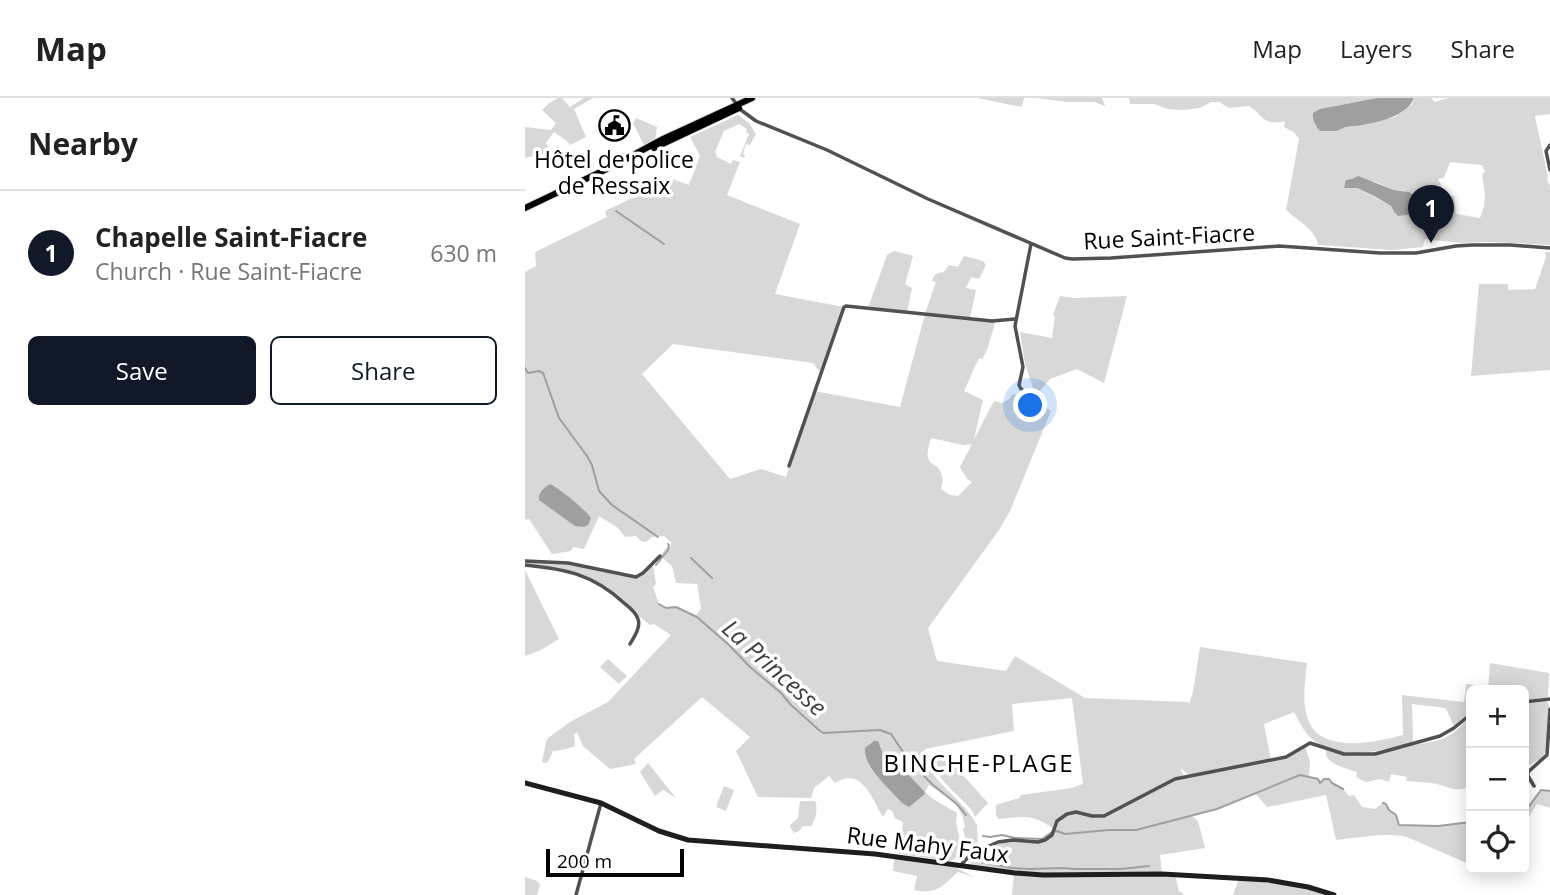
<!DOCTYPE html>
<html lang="en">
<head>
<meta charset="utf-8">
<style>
	body { margin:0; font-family:"Open Sans",sans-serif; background:#f6f6f6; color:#222 }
	.controls { position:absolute; right:21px; bottom:21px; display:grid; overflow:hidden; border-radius:10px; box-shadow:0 4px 18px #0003 }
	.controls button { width:63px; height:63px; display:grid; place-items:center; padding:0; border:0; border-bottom:2px solid #e0e0e0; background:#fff; color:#222; font:35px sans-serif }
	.scale { position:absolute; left:21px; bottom:18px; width:138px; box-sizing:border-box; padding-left:7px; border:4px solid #000; border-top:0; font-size:19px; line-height:24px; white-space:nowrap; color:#000; -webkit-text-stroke:5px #fff; paint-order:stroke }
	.you { position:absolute; left:506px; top:308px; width:24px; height:24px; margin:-18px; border:5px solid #fff; border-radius:50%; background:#1a73e8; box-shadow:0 0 0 10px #1a73e833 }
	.badge { display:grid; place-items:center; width:46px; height:46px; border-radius:50%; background:#111827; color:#fff; font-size:23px; font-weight:700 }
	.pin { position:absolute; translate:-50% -58px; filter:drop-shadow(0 2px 4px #0008) }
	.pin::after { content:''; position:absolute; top:37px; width:24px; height:21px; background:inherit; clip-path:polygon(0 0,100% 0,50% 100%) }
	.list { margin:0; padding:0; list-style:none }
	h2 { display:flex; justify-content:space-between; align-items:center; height:91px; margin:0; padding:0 28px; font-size:30px }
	h2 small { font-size:23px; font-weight:400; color:#767676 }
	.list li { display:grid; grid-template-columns:46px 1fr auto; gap:21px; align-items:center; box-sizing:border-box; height:126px; padding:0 28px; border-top:2px solid #e0e0e0 }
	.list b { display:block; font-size:26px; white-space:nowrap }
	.list p { margin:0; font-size:23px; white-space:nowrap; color:#767676 }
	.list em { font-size:23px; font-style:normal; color:#767676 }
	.actions { display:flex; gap:14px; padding:21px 28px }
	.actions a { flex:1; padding:16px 0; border:2px solid #111827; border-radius:10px; text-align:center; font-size:24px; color:#111827 }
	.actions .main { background:#111827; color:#fff }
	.icon { flex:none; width:38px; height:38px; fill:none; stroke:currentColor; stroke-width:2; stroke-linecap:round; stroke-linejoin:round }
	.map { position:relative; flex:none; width:1025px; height:797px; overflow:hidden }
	header { display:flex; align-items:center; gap:42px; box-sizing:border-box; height:98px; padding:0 35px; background:#fff; border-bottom:2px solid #e0e0e0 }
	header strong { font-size:33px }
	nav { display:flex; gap:38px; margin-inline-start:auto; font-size:24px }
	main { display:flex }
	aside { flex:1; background:#fff }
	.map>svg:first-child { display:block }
</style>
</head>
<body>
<header>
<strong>Map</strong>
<nav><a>Map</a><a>Layers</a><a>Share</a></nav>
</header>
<main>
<aside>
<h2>Nearby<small></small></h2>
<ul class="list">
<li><span class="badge">1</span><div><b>Chapelle Saint-Fiacre</b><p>Church · Rue Saint-Fiacre</p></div><em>630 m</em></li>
</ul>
<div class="actions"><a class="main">Save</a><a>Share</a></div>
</aside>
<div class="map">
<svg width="1025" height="797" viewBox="0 0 1025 797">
	<rect width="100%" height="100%" fill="#fff"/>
	<!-- green -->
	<path fill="#d8d8d8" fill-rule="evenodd" d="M33 0H37L45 9 59 0H68L49 11 61 39 45 47 42 43 29 34 21 45 26 54 25 56H15L0 60V29L26 32 31 25 17 12 24 5Z
		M452 0H499L497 9Z
		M512 0H577L580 8 569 4H542Z
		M604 0H852L801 10 789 21 790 27 795 33H804L870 19 887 6 889 0H906L910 4 923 0H1025V16L1010 18 1023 79 1022 82 1025 88V147L963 144 935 145 900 141 898 149 867 152 793 147C791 132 772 122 761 112L774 41 769 34 759 29 760 23C738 28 740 19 724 8L704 10 694 4H686L675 10 658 12 643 11 629 6H605ZM925 64 957 67 960 74 957 76 960 96 959 108 955 120 931 116 929 98H921L913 81 919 80ZM828 81 851 84 869 92 881 93 891 116 869 114 866 108 832 90Z
		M213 17 224 25 231 36 225 47 221 46 218 56 220 57 219 60 215 58 224 36 221 34 222 31 214 26 199 33 190 54 192 59 206 66 208 62 215 64 202 97 275 126 250 196 319 209 295 274 288 265 148 246 117 276 205 381 236 371 261 379 289 293 375 309 400 216 411 184 407 183C409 176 412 175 419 174L424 167 433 169 439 158 458 163 461 167 454 181 446 179 441 190 451 192 445 220 471 222 462 252 457 261 454 260 439 293 458 302 449 341 469 303 477 305 484 301 488 296 491 297 496 291 526 313 485 413 474 432 403 530 412 563 481 573 490 558 560 600 663 604 664 605 663 609 668 594 675 549 782 565C780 584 776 605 784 624 798 656 853 644 878 637L877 597 939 604 941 586 951 587V592H946V614L929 629 921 610 887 606 888 644C858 652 831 661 801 649 796 647 791 645 787 641 779 634 774 623 769 614L739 626 746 662 664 677 655 670 659 679 761 659 780 648 785 663 784 678 793 681 795 684 799 681H804L807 685 818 691 824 698 829 697 837 709 850 711 858 705 861 706 864 712 871 717 874 727 913 728 946 724V767L882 739C859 734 834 740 811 742L801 697 742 709 730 695 692 711 666 717 673 723 680 750 635 757 637 776 650 777 654 793 660 797H487L489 775 447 767 445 762 449 755 443 753 438 730H440C438 706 422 700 404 687L400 694 408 701 432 715 431 725 438 755 426 763 374 756 378 724 370 720 367 713 363 711 358 719C347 701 337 668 310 685L304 678 289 690 286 700 233 699 211 653 225 639 177 599 109 661 111 666 85 671 58 648 52 634 49 637 50 648C46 650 33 653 28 653L23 664 20 665 17 664 21 644 23 640 45 624 83 604 146 537 129 526 125 527 111 516 93 499 54 476 2 467 1 463 29 464 111 479 128 466 131 486 128 489 134 506 141 510 151 509 171 518 176 510 172 486 151 485 147 468 135 458 141 450 146 449V444L139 438 127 439 121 444 116 443 111 438 100 439 93 430 74 418 59 451 48 449 46 453 27 456 4 421 0 422V174L11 168 10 154 82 119 80 113 147 81 164 87 175 58 165 39ZM406 340 438 347 447 346 435 369 442 381 447 384 433 398 425 397 416 391C417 387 418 382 417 378 414 360 395 373 406 340ZM547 600 558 686 547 690 496 697 494 700 471 707V717L473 721C499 719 506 715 529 731L523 741 513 744 483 742 453 753 452 725 451 726C442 704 391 672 400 651L489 633 487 606ZM355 647 359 658 367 666 378 671 399 693 340 650Z
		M111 20 132 29 130 42 119 47 108 25Z
		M369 153 388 158 380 186 387 190 382 214 343 210 362 157Z
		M1020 154H1025V272L946 278 954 186H983V192L1010 191 1021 159Z
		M535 198 548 200 602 198 579 285 552 271 525 281 511 298 500 266 495 234 527 240 530 218 528 217Z
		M0 472 34 541 16 552 0 558Z
		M83 561 102 578 94 586 75 569Z
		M965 565 1024 575 1023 599 999 603V592H963Z
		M1022 603 1024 607 1021 653 1017 660 999 670V606Z
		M946 618V688C930 695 927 690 912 686 902 684 891 684 881 683L882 679 866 676 864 684 855 681 841 684 831 679 832 674C820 670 808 668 801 658V652C830 663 854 654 883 648 896 645 909 645 921 639 932 634 938 625 946 618Z
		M414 653 418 655 463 705 450 719C448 715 447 712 444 709 436 699 391 665 414 653Z
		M123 665 151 700 138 692 130 698 115 674Z
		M199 688 209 692 201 713 191 709Z
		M1016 692 1025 693V710L1012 706 999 726V715Z
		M275 703H290C293 709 291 722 286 728H278L274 733 269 735 265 729 266 726 273 720Z
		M373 760 428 768 449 779 433 774C418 788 411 797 389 792L392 778 368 773 369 762Z
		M0 779 12 783 15 787 12 797H0Z
		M718 781 779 790 802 797H708L713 783Z"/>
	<!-- water -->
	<path fill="#9f9f9f" d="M852 0H889C881 21 842 27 821 29L811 33H795C790 28 787 21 788 15L795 11Z
		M833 78 869 92 884 94 900 105 897 113 894 117 891 116 873 118 869 114 866 108 849 98 832 90H819L821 82 827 81Z
		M25 386C34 390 61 412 66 420L63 427 59 429 50 428 14 402C13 395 19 389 25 386Z
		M349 643H353L359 658 367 666 378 671 399 693 400 696 384 709 377 705C365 691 338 669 340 650Z"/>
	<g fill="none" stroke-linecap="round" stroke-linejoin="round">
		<!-- stream -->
		<path stroke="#9f9f9f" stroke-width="2" d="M91 113 139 146
			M0 270 3 275 14 273 18 275 34 320 62 358 67 367 74 393 87 407 133 439
			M166 460 187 480
			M131 467 143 452 144 447 143 446
			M134 506 141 510 151 509 172 519 204 547 225 569 256 595 266 607 294 632 298 635 355 632 366 636 376 651 400 679 408 687 432 706 441 717
			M858 705 861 706 864 712 871 717 874 727 913 728 946 724
			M999 715 1016 692 1025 693
			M458 738 465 739 477 737 490 740 517 741 527 734 532 733 540 736 584 732H611L692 711 775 677 793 681 795 685 799 681H804L807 685 818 691
			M447 760 450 763 487 770 504 771 538 770 549 771H596L624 768"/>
		<defs>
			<path id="primary" d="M129 50 214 10
				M0 110 86 69 138 41 227 0"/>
		</defs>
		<!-- primary casing -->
		<use href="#primary" stroke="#dbdbdb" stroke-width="8"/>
		<!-- street -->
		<path stroke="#515151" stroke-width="3.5" d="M207 0 216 12 231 23 302 52 403 101 540 160 547 161 586 160 754 148 855 155H891L931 148 947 147H985L1025 150
			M1025 47 1021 53 1025 72
			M506 146 490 228 498 269 494 287 496 291 511 302
			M264 368 319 209 321 208 467 223 490 221
			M0 463 43 465 111 479 118 475 135 458
			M0 467C40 471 68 476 99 505 104 509 111 514 113 521 116 529 109 539 105 546
			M999 604 1025 601
			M1009 688 1003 678V674L1022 657 1025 611
			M435 768 446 756 473 744 488 742 513 744 520 742 527 737 532 723 542 716 551 714 567 718H579L650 681 761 659 785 645 819 656H850L915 638 929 630 946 616
			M51 797 76 705"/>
		<!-- secondary -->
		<path stroke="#1e1e1e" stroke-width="5" d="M0 685 76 705 134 733 163 742 350 756 490 775 518 777 637 776 743 782 783 789 809 797"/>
		<!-- primary -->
		<use href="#primary" stroke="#000" stroke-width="6"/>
	</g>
	<!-- icons -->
	<defs>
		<symbol id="civic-ring" viewBox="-11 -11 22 22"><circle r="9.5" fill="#fff" stroke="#000" stroke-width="1.5"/><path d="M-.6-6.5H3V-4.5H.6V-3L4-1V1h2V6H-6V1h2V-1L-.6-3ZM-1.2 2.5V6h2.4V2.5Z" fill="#000"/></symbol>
	</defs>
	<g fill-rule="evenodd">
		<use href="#civic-ring" x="72" y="10" width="35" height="35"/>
	</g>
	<g text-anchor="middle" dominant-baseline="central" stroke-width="7" stroke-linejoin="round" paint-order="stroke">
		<!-- poi labels -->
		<g font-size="23" fill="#000" stroke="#fff">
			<text x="89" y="61">Hôtel de police<tspan x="89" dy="26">de Ressaix</tspan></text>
		</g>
		<!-- street labels -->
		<g font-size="23" fill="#000" stroke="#fff">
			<text transform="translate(644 138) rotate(-3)">Rue Saint-Fiacre</text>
			<text transform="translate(403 746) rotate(7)">Rue Mahy Faux</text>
		</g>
		<!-- water labels -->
		<g font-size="24" font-style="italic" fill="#404040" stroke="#fff">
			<text transform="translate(250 569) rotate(42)">La Princesse</text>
		</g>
		<!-- neighbourhood labels -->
		<g font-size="24" letter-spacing="2" fill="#000" stroke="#fff">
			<text x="454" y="664">BINCHE-PLAGE</text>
		</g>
	</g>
</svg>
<div class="controls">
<button>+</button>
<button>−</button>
<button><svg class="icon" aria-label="locate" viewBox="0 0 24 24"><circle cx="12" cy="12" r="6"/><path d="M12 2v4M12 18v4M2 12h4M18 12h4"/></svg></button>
</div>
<div class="scale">200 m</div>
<div class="you"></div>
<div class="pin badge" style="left:906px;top:145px">1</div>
</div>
</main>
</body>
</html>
